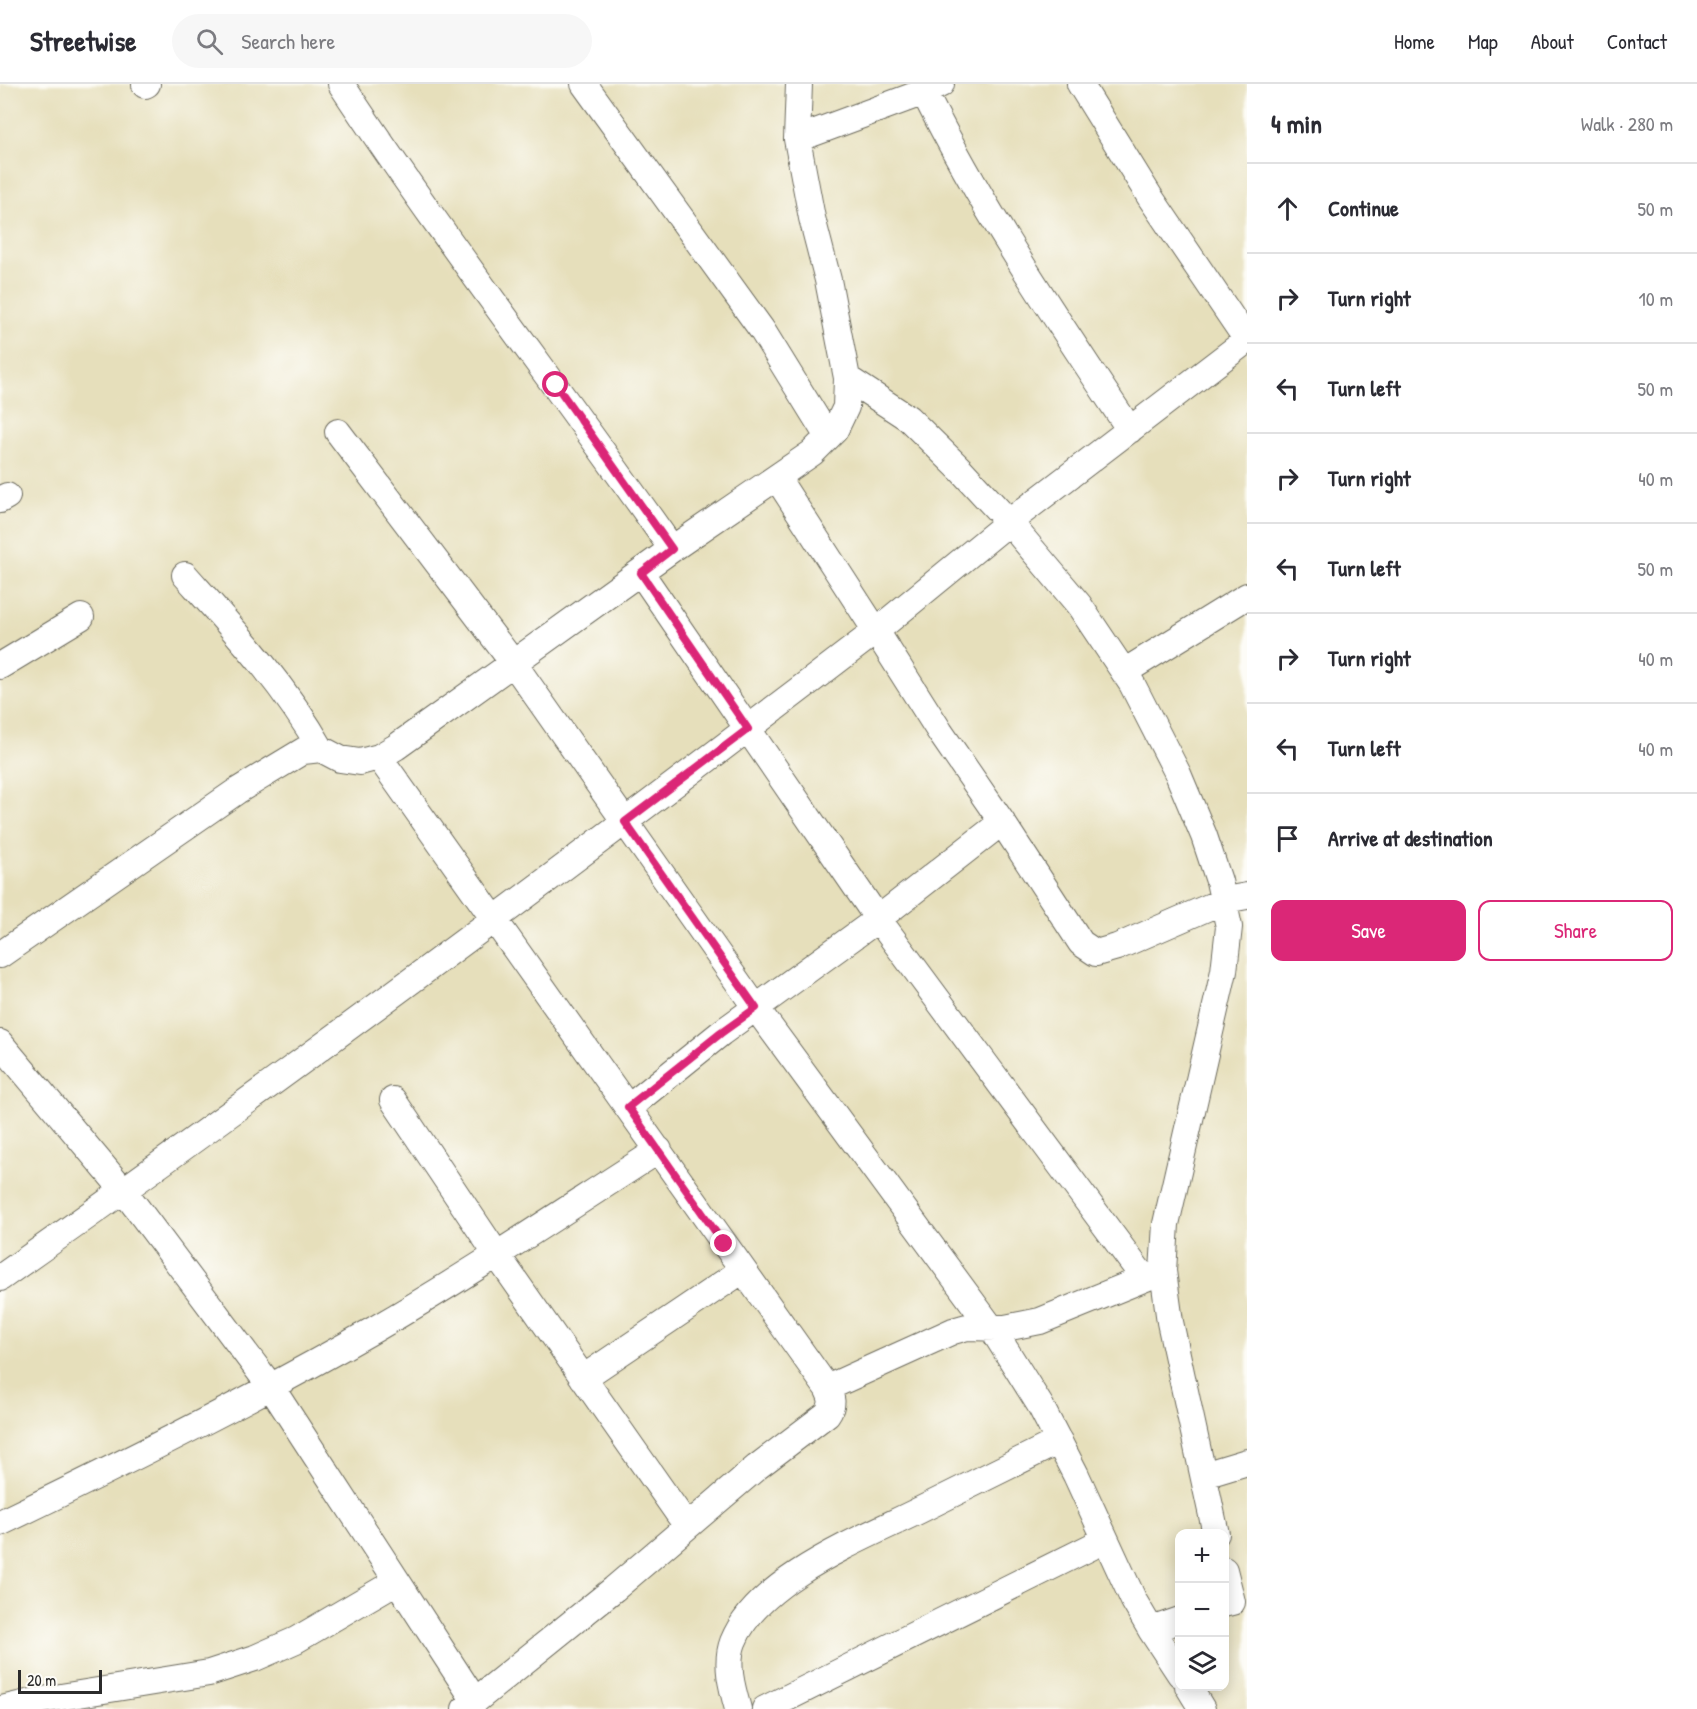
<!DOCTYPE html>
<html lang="en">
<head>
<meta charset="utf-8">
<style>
	body { margin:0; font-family:"Patrick Hand",sans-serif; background:#f7f7f7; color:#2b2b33 }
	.controls { position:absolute; right:18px; bottom:18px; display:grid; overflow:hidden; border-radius:12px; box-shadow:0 3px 15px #0003 }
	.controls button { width:54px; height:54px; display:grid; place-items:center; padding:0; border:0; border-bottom:2px solid #e1e1e2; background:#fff; color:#2b2b33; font:30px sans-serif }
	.scale { position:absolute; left:18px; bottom:15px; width:84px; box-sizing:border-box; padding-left:6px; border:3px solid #2b2b2b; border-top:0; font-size:16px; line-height:21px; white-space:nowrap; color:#2b2b2b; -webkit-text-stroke:4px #fdfcf7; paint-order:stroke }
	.stop { position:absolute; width:18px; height:18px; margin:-14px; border:4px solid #db2777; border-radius:50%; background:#fff }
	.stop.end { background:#db2777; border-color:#fff; box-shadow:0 2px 6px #0008 }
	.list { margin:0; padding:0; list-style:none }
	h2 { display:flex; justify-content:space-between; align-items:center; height:78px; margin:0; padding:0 24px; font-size:26px }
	h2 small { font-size:20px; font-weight:400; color:#7c7c81 }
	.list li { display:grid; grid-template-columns:39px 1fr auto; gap:18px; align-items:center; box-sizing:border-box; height:90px; padding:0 24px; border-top:2px solid #e1e1e2 }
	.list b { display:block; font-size:22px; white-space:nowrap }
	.list em { font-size:20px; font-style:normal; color:#7c7c81 }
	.actions { display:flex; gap:12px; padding:18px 24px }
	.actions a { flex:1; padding:14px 0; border:2px solid #db2777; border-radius:12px; text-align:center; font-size:21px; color:#db2777 }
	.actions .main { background:#db2777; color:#fff }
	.icon { flex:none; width:33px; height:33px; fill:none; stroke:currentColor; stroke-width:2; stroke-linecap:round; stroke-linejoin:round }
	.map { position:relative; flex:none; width:1247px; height:1625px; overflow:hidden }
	header { display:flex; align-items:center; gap:36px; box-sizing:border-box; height:84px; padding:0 30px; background:#fff; border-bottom:2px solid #e1e1e2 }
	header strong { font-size:28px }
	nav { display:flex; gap:33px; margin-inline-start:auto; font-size:21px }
	.search { width:420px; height:54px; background:#f7f7f7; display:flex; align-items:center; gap:15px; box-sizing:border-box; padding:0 21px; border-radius:33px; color:#7c7c81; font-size:22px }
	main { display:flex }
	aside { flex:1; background:#fff }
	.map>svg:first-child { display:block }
</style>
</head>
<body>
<header>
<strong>Streetwise</strong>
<div class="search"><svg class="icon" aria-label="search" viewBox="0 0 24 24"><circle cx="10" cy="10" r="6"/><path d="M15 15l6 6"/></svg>Search here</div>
<nav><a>Home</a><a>Map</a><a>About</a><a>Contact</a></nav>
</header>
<main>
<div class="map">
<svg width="1247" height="1625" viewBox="0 0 1247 1625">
	<rect width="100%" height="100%" fill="#fdfcf7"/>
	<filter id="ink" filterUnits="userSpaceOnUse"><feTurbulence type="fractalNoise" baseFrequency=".0167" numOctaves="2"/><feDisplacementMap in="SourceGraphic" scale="12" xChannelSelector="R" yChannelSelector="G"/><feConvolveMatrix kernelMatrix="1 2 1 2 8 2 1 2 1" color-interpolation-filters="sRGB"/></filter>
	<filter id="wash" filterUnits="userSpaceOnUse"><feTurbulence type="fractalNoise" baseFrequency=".008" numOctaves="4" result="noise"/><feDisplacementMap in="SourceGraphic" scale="24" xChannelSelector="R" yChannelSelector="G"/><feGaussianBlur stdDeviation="1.35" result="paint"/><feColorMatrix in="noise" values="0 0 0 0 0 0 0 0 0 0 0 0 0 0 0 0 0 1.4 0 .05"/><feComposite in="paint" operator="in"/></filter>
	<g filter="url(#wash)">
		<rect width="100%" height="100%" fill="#e6dfbb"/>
	</g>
	<g filter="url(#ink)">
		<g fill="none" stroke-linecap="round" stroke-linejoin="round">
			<defs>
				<path id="minor" d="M341 0C446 159 563 309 672 465
					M584 0 762 246 828 353
					M1080 0 1150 113 1247 256
					M145 1 147 0
					M924 8C983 127 1057 236 1130 346
					M797 55 924 8 941 0
					M847 294 908 334 961 386 1009 438 1079 521 1132 600 1178 690 1204 752 1219 797 1229 843 1224 887 1166 1140 1163 1187 1170 1238 1216 1450
					M338 348 514 580 756 924 995 1249 1040 1321 1076 1391 1134 1517 1151 1546
					M0 416 7 412
					M641 489 878 835 1144 1194
					M185 491C234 546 284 600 321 665
					M0 582 81 533
					M1124 588 1247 512
					M379 673 628 1024
					M1002 738 1081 859 1096 869 1117 863 1225 816 1247 812
					M0 871 237 707 303 667 321 665 340 675 360 678 379 673 396 663 672 465 812 369 835 346 846 323 847 294 828 196 812 134 797 55 799 0
					M0 959 124 1107 271 1303 475 1617
					M393 1016 497 1171 687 1442
					M0 1194C297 985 587 768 876 547L777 394
					M583 1294 743 1186
					M827 1304 953 1247 967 1243 1005 1244 1040 1237 1158 1189
					M1204 1391 1247 1378
					M0 1439C127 1378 253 1315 375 1245 472 1189 565 1126 659 1066
					M1224 1486 1232 1518 1224 1520
					M1180 1536 1151 1546 1180 1590
					M1188 1602 1202 1625
					M2 1625 36 1617 209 1589 255 1574 296 1556 397 1497
					M465 1625 614 1505 757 1383 827 1330C834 1320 832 1314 827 1304L628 1024 721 949 878 835 1002 738 940 648 876 547 1009 438 1247 256
					M738 1625C732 1604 725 1579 733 1558 758 1495 862 1455 920 1426 966 1403 1012 1380 1059 1357
					M765 1625 1105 1456"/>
			</defs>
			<!-- minor casing -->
			<use href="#minor" stroke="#6c6a5d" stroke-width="28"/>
			<!-- minor -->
			<use href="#minor" stroke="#fff" stroke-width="26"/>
		</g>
	</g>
	<g fill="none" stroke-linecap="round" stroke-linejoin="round" filter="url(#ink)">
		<!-- route -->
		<path stroke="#db2777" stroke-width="8" d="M556 301 672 465 641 489 748 645 625 738 756 924 721 949 628 1023 724 1160"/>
	</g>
</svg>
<div class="controls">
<button>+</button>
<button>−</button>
<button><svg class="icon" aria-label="layers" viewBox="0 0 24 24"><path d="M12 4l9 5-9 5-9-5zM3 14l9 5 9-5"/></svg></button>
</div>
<div class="scale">20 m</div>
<div class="stop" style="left:556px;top:301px"></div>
<div class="stop end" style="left:724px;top:1160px"></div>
</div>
<aside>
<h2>4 min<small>Walk · 280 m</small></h2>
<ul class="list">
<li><svg class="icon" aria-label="ahead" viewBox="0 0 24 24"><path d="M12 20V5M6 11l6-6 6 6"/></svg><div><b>Continue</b></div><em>50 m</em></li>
<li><svg class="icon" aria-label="right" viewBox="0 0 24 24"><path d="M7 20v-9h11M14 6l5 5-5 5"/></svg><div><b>Turn right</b></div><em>10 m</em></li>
<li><svg class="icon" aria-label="left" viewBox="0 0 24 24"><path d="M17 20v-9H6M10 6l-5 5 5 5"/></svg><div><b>Turn left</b></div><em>50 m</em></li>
<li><svg class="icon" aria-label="right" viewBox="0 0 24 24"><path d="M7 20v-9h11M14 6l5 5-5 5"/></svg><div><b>Turn right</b></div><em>40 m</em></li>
<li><svg class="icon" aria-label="left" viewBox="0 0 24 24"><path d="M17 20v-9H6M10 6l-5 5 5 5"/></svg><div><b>Turn left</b></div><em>50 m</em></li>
<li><svg class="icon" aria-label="right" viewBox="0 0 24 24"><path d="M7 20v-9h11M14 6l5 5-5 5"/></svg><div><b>Turn right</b></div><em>40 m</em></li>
<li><svg class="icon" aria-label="left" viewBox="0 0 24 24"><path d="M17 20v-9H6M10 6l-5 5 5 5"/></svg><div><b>Turn left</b></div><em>40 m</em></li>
<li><svg class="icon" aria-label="arrive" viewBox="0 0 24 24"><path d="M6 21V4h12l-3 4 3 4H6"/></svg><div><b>Arrive at destination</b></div></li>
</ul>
<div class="actions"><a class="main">Save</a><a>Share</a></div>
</aside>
</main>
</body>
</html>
